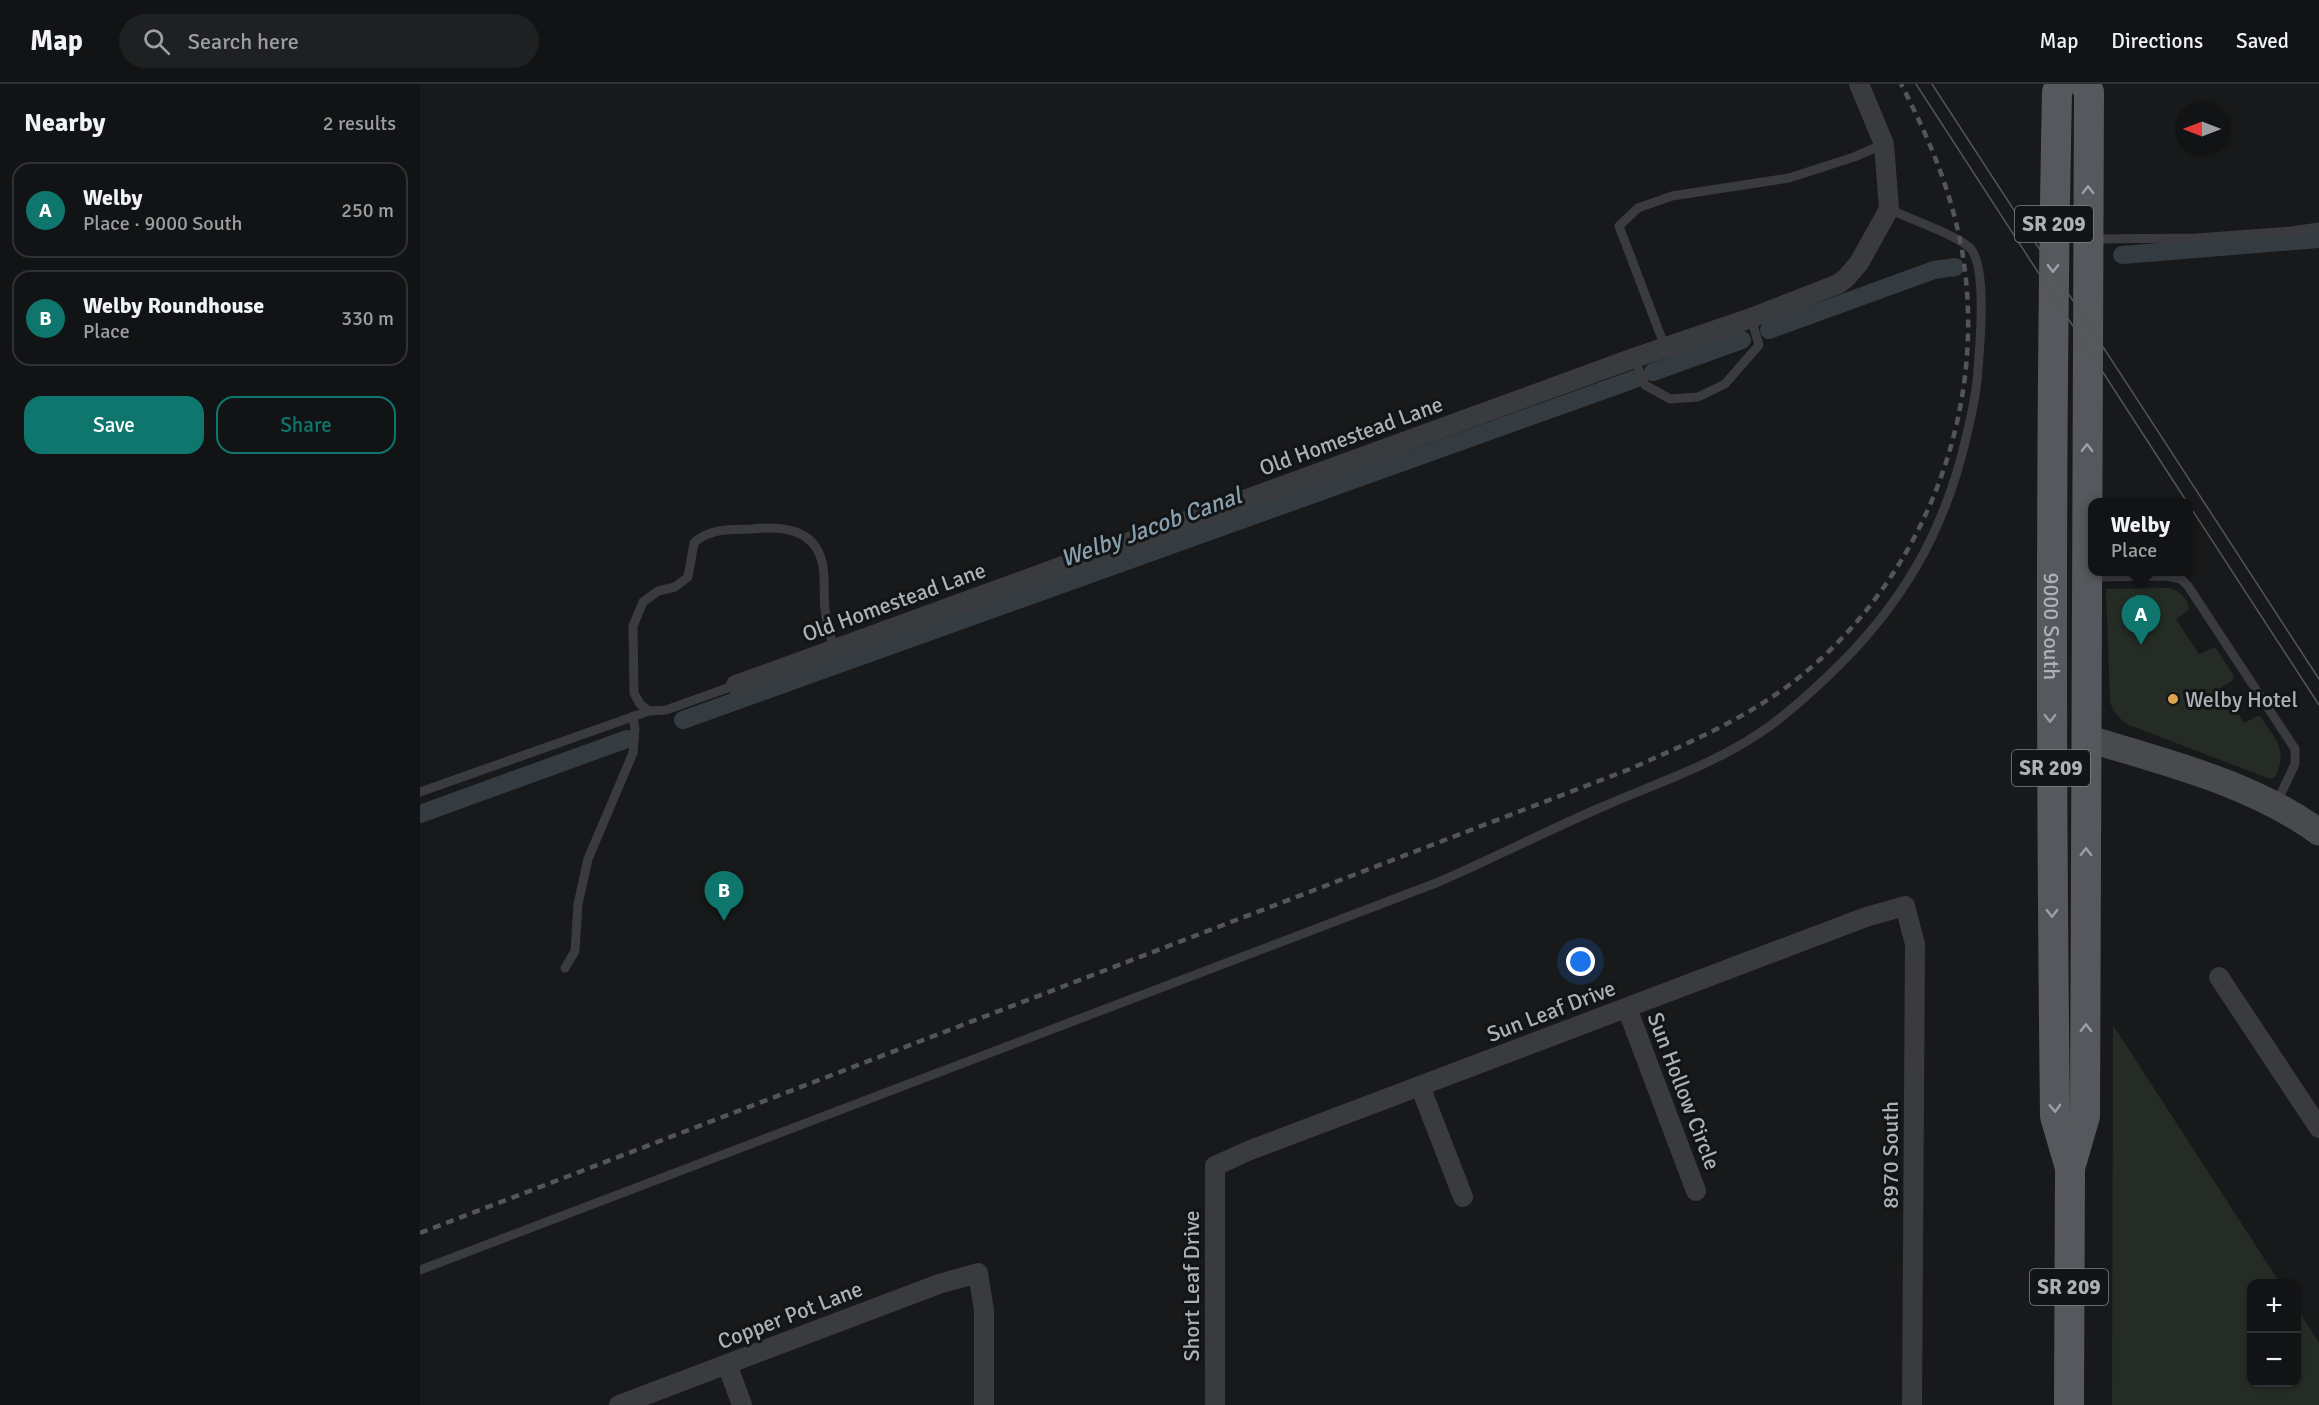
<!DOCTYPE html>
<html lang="en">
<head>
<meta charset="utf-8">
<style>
	body { margin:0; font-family:Signika,sans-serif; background:#1f2022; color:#f1f3f6 }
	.controls { position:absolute; right:18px; bottom:18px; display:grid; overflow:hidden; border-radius:12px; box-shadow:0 2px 4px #0004 }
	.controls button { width:54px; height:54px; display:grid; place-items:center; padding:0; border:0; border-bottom:2px solid #313234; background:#121314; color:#f1f3f6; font:30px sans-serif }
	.compass { position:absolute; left:1755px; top:18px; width:54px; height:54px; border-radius:50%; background:#121314; box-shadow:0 2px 4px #0004; rotate:270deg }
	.you { position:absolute; left:1161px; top:878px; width:21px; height:21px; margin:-15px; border:4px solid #fff; border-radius:50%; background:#1a73e8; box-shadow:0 0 0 9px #1a73e833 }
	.badge { display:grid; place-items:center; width:39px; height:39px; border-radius:50%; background:#0f766e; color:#fff; font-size:20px; font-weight:700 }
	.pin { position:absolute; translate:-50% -50px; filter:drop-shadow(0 2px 3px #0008) }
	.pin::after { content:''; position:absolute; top:32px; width:21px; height:18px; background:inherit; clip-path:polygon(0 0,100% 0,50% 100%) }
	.popup { position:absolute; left:1668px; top:414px; width:105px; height:78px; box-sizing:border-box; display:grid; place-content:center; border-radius:12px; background:#121314; filter:drop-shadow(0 2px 4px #0005); font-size:20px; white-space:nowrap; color:#9c9ea0 }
	.popup b { font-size:22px; color:#f1f3f6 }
	.popup::after { content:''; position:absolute; left:50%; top:100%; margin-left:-12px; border:12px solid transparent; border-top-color:#121314 }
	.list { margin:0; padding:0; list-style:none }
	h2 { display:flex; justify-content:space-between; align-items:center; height:78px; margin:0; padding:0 24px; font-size:26px }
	h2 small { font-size:20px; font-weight:400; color:#9c9ea0 }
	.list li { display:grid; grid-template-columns:39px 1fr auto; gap:18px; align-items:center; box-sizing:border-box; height:96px; margin:0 12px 12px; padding:0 12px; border:2px solid #313234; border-radius:18px }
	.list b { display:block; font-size:22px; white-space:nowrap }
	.list p { margin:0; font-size:20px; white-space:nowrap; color:#9c9ea0 }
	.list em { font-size:20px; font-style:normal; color:#9c9ea0 }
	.actions { display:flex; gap:12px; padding:18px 24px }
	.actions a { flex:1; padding:14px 0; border:2px solid #0f766e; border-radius:18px; text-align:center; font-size:21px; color:#0f766e }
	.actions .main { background:#0f766e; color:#fff }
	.icon { flex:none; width:33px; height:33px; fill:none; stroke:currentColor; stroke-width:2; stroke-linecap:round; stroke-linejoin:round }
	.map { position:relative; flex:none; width:1899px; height:1321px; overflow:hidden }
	header { display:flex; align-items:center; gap:36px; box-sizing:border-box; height:84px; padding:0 30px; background:#121314; border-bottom:2px solid #313234 }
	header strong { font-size:28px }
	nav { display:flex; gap:33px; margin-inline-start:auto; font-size:21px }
	.search { width:420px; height:54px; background:#1f2022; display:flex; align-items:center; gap:15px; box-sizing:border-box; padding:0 21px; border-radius:33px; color:#9c9ea0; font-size:22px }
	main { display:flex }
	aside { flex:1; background:#121314 }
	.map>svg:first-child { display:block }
</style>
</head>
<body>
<header>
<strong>Map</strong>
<div class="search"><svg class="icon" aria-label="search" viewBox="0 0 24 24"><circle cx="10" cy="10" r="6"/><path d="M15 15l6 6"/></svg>Search here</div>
<nav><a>Map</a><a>Directions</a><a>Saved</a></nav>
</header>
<main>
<aside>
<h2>Nearby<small>2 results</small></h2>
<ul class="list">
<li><span class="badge">A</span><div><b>Welby</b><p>Place · 9000 South</p></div><em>250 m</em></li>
<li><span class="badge">B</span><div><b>Welby Roundhouse</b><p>Place</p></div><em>330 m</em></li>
</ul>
<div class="actions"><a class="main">Save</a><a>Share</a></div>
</aside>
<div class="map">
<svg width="1899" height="1321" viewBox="0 0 1899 1321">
	<rect width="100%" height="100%" fill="#18191a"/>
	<!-- green -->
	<path fill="#252c25" d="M1749 504C1759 506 1769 516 1769 526L1756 535 1779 570 1795 563 1814 592 1813 596 1801 604 1824 639 1837 632 1841 633C1855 656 1869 665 1855 693L1850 695 1709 641C1699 635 1693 628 1690 618L1686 505Z
		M1693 941 1860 1199 1832 1200V1298H1876L1877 1224 1899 1259V1321H1692Z"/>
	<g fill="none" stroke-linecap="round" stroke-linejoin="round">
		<!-- canal -->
		<path stroke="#343c42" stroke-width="18" d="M1702 171 1899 155
			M1349 246 1514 186 1535 183
			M1233 288 1322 256
			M263 636 1215 295
			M0 730 207 655"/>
		<!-- service -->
		<path stroke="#3a3b3f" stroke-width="9" d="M1671 155 1777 154 1871 147 1899 143
			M1245 263 1199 142 1218 124 1252 112 1369 94 1434 73 1464 60
			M1214 274 1225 301 1250 315 1278 313 1305 300 1339 261 1331 234
			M1671 493 1747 492 1761 495 1768 502 1875 665V680L1856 720
			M229 627 220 620 214 609 213 542 223 518 238 507 255 503 268 493 274 459C289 444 310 446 331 445 361 442 394 444 402 478 406 493 403 510 405 525 406 539 411 552 414 566
			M0 708 229 627 246 626 316 601
			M145 884 155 867 158 820 168 775 213 669 215 645 213 632
			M0 1186 1016 799C1072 775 1126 747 1182 723 1234 700 1290 682 1338 650 1363 634 1386 613 1408 592 1481 523 1525 448 1547 350 1552 329 1557 307 1558 285 1560 259 1567 186 1551 165 1540 152 1487 134 1469 125"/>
		<!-- minor -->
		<path stroke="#3a3b3f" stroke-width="20" d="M316 601 1214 274 1331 234 1418 200 1426 194 1439 179 1469 125 1464 60 1439 0
			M1799 893 1899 1044
			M1207 924 1276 1107
			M1000 1002 1043 1113
			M307 1280 322 1321
			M199 1321 519 1200 558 1189 564 1226V1321
			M795 1321V1082L828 1067 1446 833 1485 822 1495 860 1492 1321"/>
		<!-- secondary -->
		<path stroke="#484a4e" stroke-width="27" d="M1666 654C1746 679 1830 698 1899 748"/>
		<!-- primary -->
		<g stroke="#56585d" stroke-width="30">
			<path id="s1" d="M1640 0 1637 8C1630 349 1631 691 1635 1032L1650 1084"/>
			<path d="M1649 1321 1650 1084 1665 1032 1669 8 1665 0"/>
		</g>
		<!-- tram -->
		<path stroke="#535559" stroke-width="1.5" d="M1496 0 1767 418
			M1512 0 1899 595
			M1769 421 1899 621"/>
		<!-- rail -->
		<path stroke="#535559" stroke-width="4.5" stroke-dasharray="8 6" stroke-linecap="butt" d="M0 1149 1210 685C1268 659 1326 635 1377 595 1505 494 1571 322 1541 161 1530 104 1508 52 1481 0"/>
	</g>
	<!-- one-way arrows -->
	<defs><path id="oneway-chevron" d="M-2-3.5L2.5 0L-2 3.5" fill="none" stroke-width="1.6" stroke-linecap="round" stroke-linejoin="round" transform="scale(1.5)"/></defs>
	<g stroke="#9b9fa6">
		<use href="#oneway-chevron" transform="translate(1668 106) rotate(-90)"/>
		<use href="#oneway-chevron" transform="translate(1633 184) rotate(91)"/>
		<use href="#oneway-chevron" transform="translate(1667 364) rotate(-90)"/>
		<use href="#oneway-chevron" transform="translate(1630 634) rotate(90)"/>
		<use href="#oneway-chevron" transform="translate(1666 768) rotate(-90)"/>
		<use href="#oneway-chevron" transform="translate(1632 829) rotate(89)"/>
		<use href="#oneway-chevron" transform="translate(1666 944) rotate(-90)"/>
		<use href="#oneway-chevron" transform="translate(1635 1024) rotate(88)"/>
	</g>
	<!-- markers -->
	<circle fill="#dba34f" stroke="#131415" stroke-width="2" cx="1753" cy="615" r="6"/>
	<g text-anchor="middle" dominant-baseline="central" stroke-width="6" stroke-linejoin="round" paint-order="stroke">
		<!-- shield labels -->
		<g fill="#131415" stroke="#7e8287" stroke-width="1.5">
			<rect x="1595" y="122" width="78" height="36" rx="4.5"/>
			<rect x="1592" y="666" width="78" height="36" rx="4.5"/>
			<rect x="1610" y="1185" width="78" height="36" rx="4.5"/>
		</g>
		<g font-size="21" font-weight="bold" fill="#acb1b8">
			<text x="1634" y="140">SR 209</text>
			<text x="1631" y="684">SR 209</text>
			<text x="1649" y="1203">SR 209</text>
		</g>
		<!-- street labels -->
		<g font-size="22" fill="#acb1b8" stroke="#131415">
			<text transform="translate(931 352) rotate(-20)">Old Homestead Lane</text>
			<text transform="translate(474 518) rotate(-20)">Old Homestead Lane</text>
			<text stroke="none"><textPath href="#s1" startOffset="543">9000 South</textPath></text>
			<text transform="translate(1131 927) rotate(-21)">Sun Leaf Drive</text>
			<text transform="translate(1264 1007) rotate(69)">Sun Hollow Circle</text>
			<text transform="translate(1470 1071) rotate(-90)">8970 South</text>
			<text transform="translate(771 1202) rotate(-90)">Short Leaf Drive</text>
			<text transform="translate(370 1231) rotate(-21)">Copper Pot Lane</text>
		</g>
		<!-- poi labels -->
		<g font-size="22" fill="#acb1b8" stroke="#131415" text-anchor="start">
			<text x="1765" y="615">Welby Hotel</text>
		</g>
		<!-- water labels -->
		<g font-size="24" font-style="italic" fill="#889fae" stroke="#131415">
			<text transform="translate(731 443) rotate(-20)">Welby Jacob Canal</text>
		</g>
	</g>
</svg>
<div class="controls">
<button>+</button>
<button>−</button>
</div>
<svg class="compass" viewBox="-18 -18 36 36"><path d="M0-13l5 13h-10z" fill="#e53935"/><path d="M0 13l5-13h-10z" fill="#9c9ea0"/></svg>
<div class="you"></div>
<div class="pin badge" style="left:1721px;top:561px">A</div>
<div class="popup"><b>Welby</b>Place</div>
<div class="pin badge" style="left:304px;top:837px">B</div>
</div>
</main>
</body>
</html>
